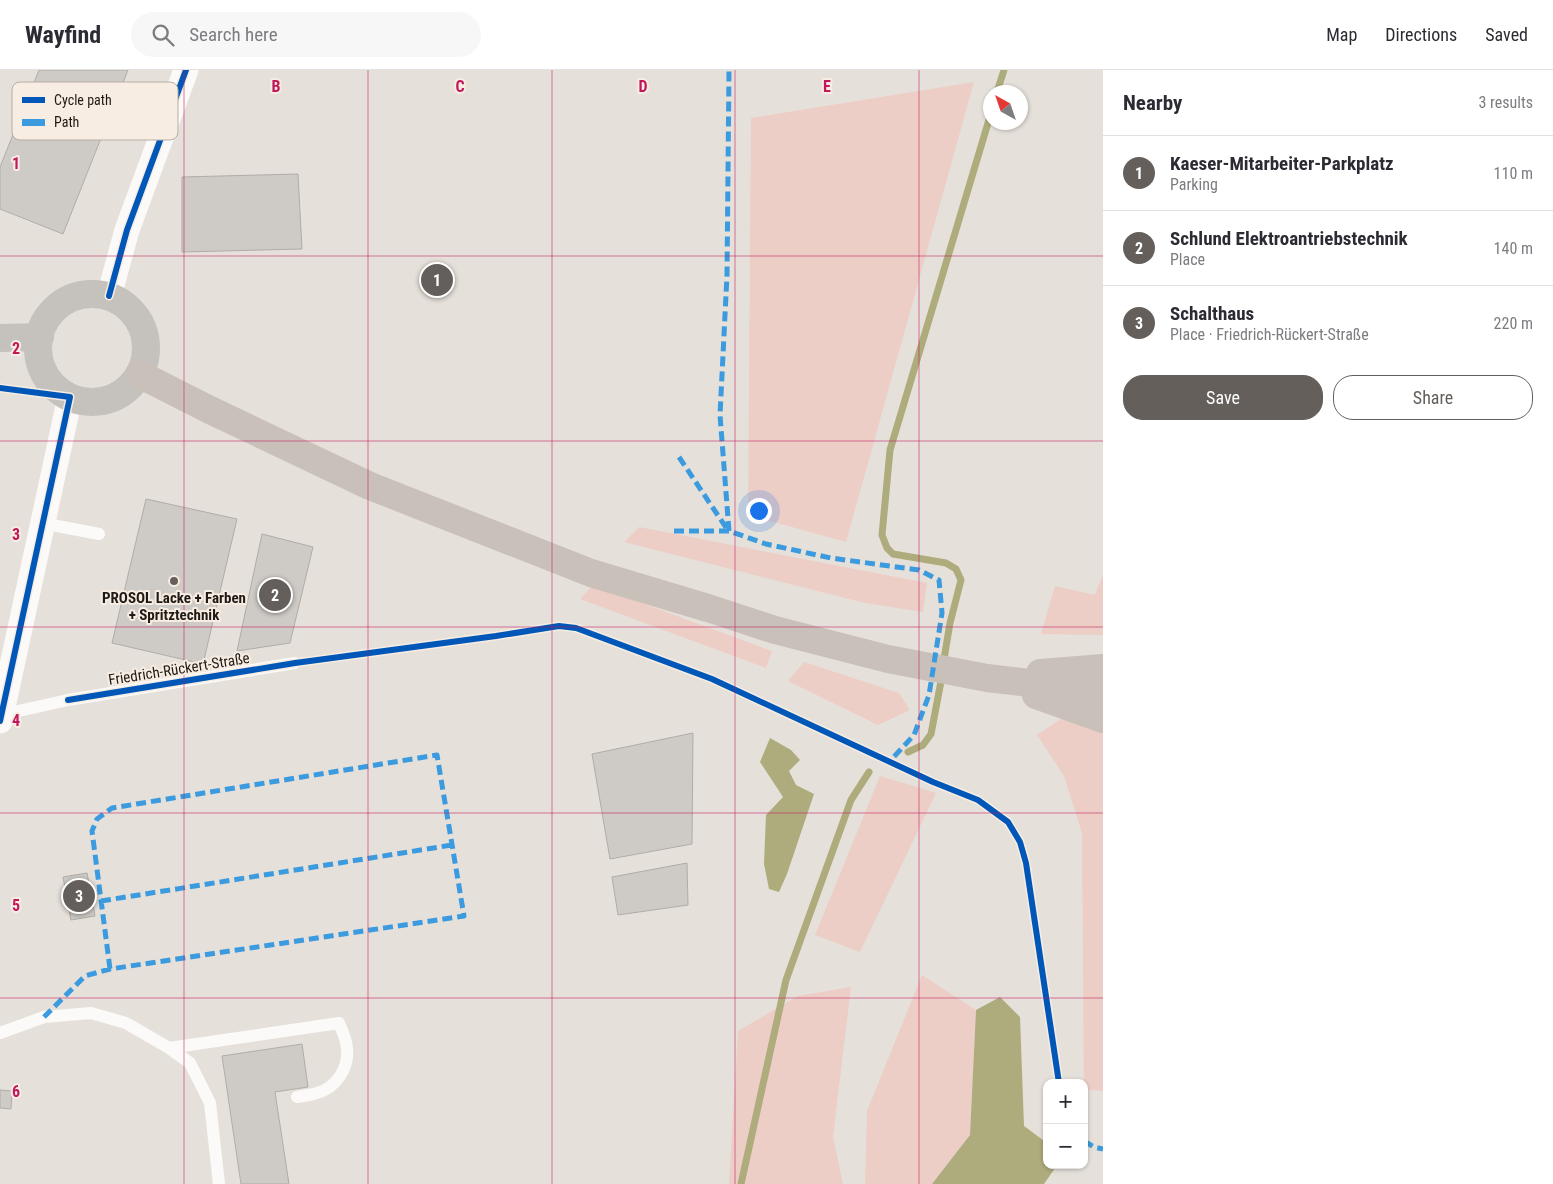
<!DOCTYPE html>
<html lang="en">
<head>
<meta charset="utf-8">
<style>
	body { margin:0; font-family:"Roboto Condensed",sans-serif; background:#f7f7f7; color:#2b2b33 }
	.controls { position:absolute; right:15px; bottom:15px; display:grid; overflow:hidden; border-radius:10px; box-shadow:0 1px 4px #0004 }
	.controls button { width:45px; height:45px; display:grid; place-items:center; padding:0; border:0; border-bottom:1px solid #e1e1e2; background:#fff; color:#2b2b33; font:25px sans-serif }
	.compass { position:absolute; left:983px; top:15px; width:45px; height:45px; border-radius:50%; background:#fff; box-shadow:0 1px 4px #0004; rotate:320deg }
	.you { position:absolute; left:758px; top:440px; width:18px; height:18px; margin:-12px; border:4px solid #fff; border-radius:50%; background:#1a73e8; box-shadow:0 0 0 8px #1a73e833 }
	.badge { display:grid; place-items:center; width:32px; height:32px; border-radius:50%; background:#645f5b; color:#fff; font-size:16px; font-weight:700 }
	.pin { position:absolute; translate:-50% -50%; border:2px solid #fff; box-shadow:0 1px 5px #0006 }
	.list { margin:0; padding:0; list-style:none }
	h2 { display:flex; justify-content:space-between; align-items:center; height:65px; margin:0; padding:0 20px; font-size:21px }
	h2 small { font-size:16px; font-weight:400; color:#7c7c81 }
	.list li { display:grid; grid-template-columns:32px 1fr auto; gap:15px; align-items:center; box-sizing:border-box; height:75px; padding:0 20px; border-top:1px solid #e1e1e2 }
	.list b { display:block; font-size:19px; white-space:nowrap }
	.list p { margin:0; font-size:16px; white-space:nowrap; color:#7c7c81 }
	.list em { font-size:16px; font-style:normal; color:#7c7c81 }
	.actions { display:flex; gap:10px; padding:15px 20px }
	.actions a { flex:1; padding:11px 0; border:1px solid #645f5b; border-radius:20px; text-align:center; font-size:18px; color:#645f5b }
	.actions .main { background:#645f5b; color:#fff }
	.icon { flex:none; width:28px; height:28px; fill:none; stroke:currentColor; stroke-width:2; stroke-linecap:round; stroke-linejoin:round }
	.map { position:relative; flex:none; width:1103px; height:1114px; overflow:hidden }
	header { display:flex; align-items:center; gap:30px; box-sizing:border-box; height:70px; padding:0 25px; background:#fff; border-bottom:1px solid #e1e1e2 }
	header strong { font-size:24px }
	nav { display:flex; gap:28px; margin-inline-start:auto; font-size:18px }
	.search { width:350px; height:45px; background:#f7f7f7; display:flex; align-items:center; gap:12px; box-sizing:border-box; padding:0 18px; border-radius:28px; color:#7c7c81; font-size:19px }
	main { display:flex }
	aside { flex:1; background:#fff }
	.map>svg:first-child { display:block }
</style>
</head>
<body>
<header>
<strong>Wayfind</strong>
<div class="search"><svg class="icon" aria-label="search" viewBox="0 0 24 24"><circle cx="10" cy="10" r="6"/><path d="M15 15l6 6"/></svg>Search here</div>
<nav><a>Map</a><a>Directions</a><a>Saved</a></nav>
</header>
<main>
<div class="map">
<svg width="1103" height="1114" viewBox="0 0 1103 1114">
	<rect width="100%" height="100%" fill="#e6e0da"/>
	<!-- green -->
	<path fill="#eccec6" d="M974 12 846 472 748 445 751 48Z
		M639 457 927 513 923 542 865 533 624 472Z
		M1103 504V565L1041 564 1055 516 1095 525Z
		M593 515 772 581 766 598 580 529Z
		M804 592 899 623 910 640 878 655 788 611Z
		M1068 644 1103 661V1021L1084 1019 1082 763 1064 706 1037 665Z
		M880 706 936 723 860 882 815 865Z
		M922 905 976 940 970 1065 932 1114H865L867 1041Z
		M851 917 833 1067 843 1114H729L738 961 798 926Z"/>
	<!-- water -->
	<path fill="#aeac7c" d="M770 668 791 680 800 690 789 701 796 715 814 724 787 804 779 822 769 819 764 794 766 745 783 727 760 692Z
		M1000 927 1020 947 1024 1056 1047 1073V1095H1055V1098L1044 1114H932L970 1065 976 940Z"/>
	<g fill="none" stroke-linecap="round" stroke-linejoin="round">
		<!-- stream -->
		<path stroke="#aeac7c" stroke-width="7" d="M997 22 1004 0
			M943 595 950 553 961 510 956 499 946 493 893 484 887 478 882 465 890 380 991 43
			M908 682 923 675 931 664 942 606
			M741 1114 786 910 851 730 869 702"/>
	</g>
	<!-- building -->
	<path fill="#cecac5" stroke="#b0aca7" d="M39 0H128L63 164 0 139V97Z
		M298 104 302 179 182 182V107Z
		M146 429 237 449 203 594 112 573Z
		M262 464 313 477 290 573 237 581Z
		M693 663 692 774 610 789 592 684Z
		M687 793 688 835 618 845 612 807Z
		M87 803 95 846 71 850 63 807Z
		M302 974 308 1017 275 1022 289 1114H241L222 986Z
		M0 1020 12 1021 11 1039 0 1038Z"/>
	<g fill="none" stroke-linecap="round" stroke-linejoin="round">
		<!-- service -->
		<path stroke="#fbfaf9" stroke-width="12" d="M42 453 99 464
			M1 645 68 630 295 593
			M0 963 44 947 91 943 126 953 169 978 190 993 210 1033 219 1114
			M169 978 339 953C342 961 347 970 347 979 349 998 336 1018 317 1023 311 1025 304 1026 297 1027"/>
		<!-- minor -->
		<path stroke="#fbfaf9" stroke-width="25" d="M109 226 127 160 186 0
			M0 651 70 327"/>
		<!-- secondary -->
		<path stroke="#c5c1bd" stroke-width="28" d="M38 278a54 54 0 1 1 108 0a54 54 0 1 1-108 0Z
			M0 268 40 267"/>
		<!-- trunk -->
		<path stroke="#c9c0b9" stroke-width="28" d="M139 304 210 340 370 416 591 503 711 539 775 560 888 589 987 608 1079 619 1103 621
			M1040 603 1103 598
			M1036 625 1103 649"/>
		<!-- quiet -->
		<path stroke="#3c9bdf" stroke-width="5" stroke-dasharray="10 5" stroke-linecap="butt" d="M679 387 727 459
			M674 461H729L766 474 831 488 919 500 939 510 942 543 929 625 914 665 890 691
			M729 461 720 345 727 205 729 0
			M101 831 452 775
			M44 947 85 906 110 899 464 846 437 685 112 738 97 749 92 761 110 899
			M1084 1071 1094 1077 1103 1079"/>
		<defs>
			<path id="cycleway" d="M109 226 127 160 186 0
				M0 318 70 327 0 651
				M68 630 295 593 496 566 559 556 576 558 712 609 933 712 978 730 1008 752 1020 772 1026 793 1059 1013"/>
		</defs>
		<!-- cycleway casing -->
		<use href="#cycleway" stroke="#f8ede2" stroke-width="9"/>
		<!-- cycleway -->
		<use href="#cycleway" stroke="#0057b8" stroke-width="6"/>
	</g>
	<!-- grid -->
	<path fill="none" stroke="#c2185b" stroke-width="1" stroke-opacity="0.55" d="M184 0V1114M368 0V1114M552 0V1114M735 0V1114M919 0V1114M0 186H1103M0 371H1103M0 557H1103M0 743H1103M0 928H1103"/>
	<!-- markers -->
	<circle fill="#645f5b" stroke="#f8ede2" stroke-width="2" cx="174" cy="511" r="5"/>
	<g text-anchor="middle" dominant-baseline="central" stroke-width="4" stroke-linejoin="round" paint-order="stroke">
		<!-- poi labels -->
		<g font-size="15" font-weight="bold" fill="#1e1a16" stroke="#f8ede2">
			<text x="174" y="528">PROSOL Lacke + Farben<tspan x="174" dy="17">+ Spritztechnik</tspan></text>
		</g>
		<!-- street labels -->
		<g font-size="15" fill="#1e1a16" stroke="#f8ede2">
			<text transform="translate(179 599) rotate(-9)">Friedrich-Rückert-Straße</text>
		</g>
	</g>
	<!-- legend -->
	<rect x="12" y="12" width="166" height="58" rx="8" fill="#f8ede2" stroke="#b7aea5" stroke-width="1"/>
	<rect x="22" y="27" width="23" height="6" fill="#0057b8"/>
	<rect x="22" y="49" width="23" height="7" fill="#3c9bdf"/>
	<g font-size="14" fill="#1e1a16">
		<text x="54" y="35">Cycle path</text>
		<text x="54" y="57">Path</text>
	</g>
	<g font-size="16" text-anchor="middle" font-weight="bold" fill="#c2185b" stroke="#f8ede2" stroke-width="4" stroke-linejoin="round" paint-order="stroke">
		<text x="276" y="22">B</text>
		<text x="460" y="22">C</text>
		<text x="643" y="22">D</text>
		<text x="827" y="22">E</text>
		<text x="16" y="99">1</text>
		<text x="16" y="284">2</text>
		<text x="16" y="470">3</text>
		<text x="16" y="656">4</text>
		<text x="16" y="841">5</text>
		<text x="16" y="1027">6</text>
	</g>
</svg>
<div class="controls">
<button>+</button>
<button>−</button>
</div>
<svg class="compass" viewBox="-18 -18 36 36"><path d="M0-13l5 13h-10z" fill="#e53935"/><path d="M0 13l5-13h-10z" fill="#7c7c81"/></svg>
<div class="you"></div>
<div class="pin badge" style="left:437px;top:210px">1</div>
<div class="pin badge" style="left:275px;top:525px">2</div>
<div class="pin badge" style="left:79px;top:826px">3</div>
</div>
<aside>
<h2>Nearby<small>3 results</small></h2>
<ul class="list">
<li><span class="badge">1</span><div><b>Kaeser-Mitarbeiter-Parkplatz</b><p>Parking</p></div><em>110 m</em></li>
<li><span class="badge">2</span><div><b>Schlund Elektroantriebstechnik</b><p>Place</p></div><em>140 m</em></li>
<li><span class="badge">3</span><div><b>Schalthaus</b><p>Place · Friedrich-Rückert-Straße</p></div><em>220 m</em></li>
</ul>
<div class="actions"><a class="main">Save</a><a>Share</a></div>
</aside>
</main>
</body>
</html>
